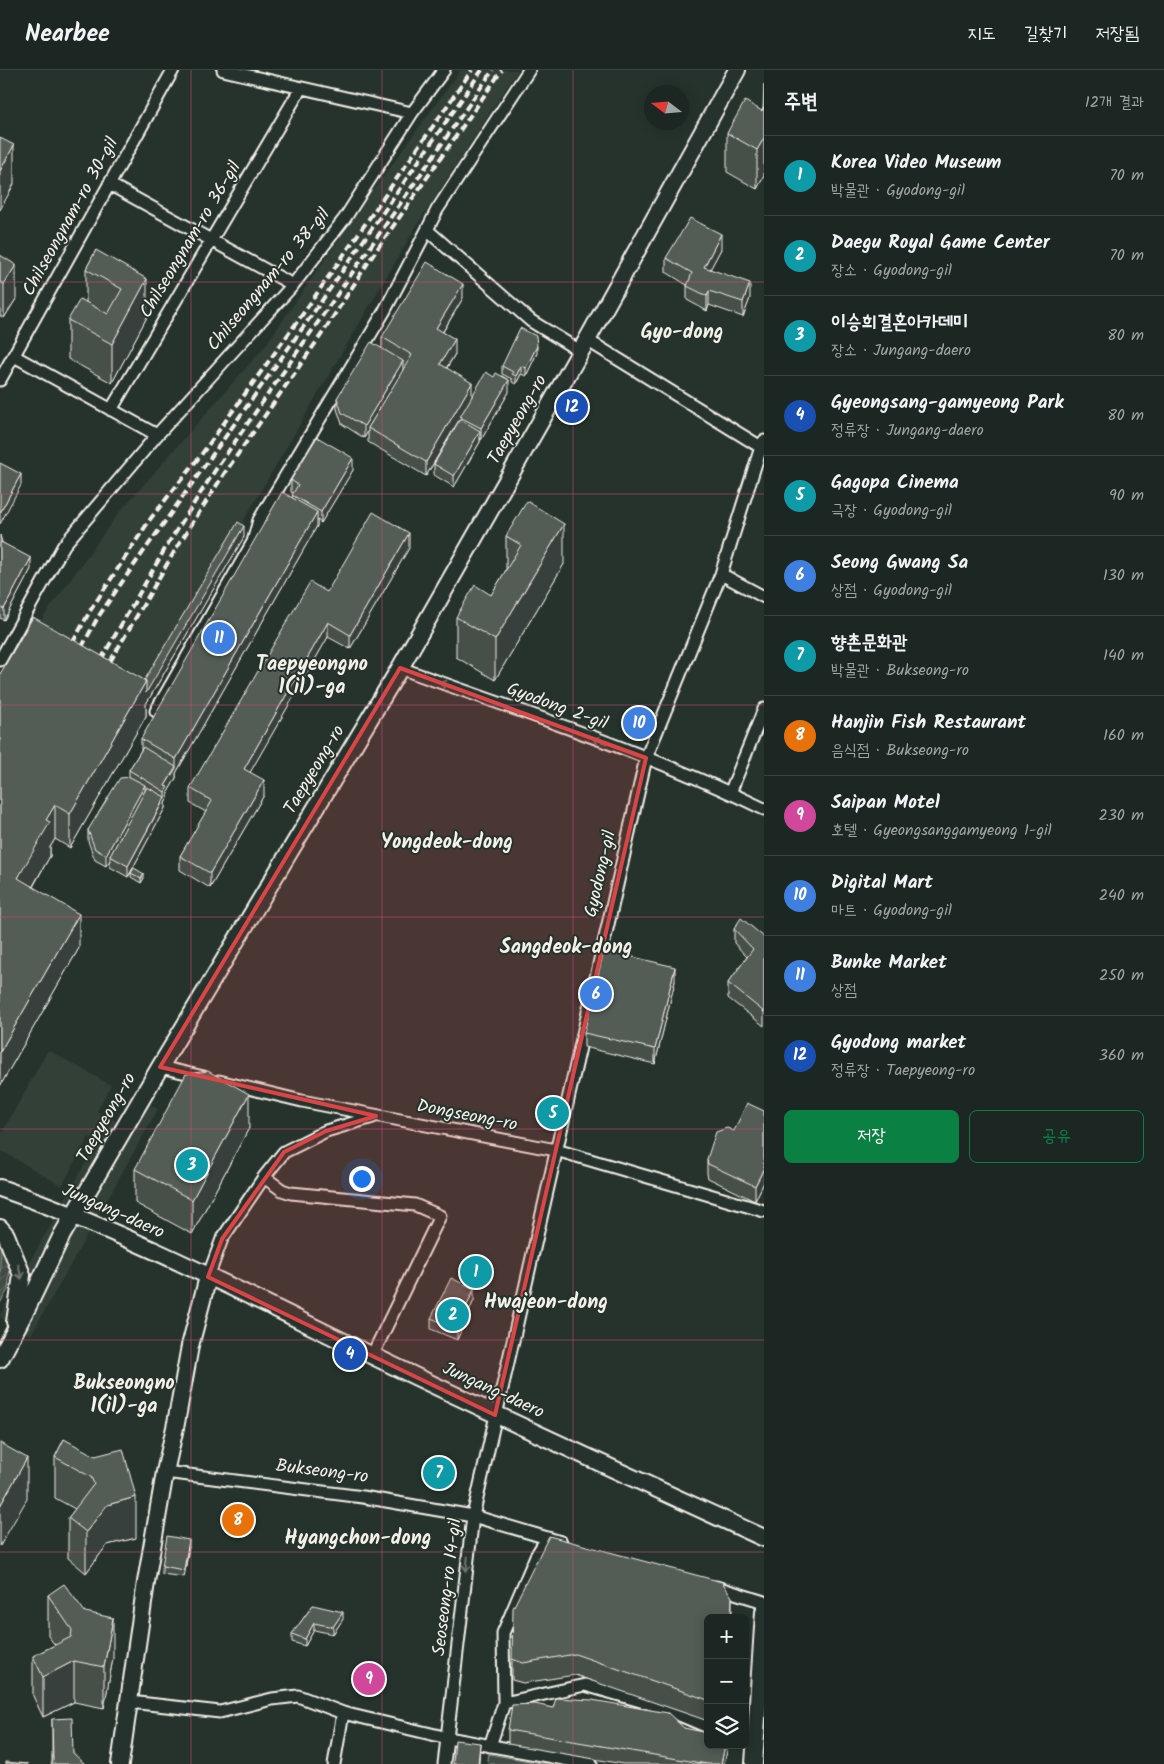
<!DOCTYPE html>
<html lang="ko">
<head>
<meta charset="utf-8">
<style>
	body { margin:0; font-family:Kalam,"Poor Story",sans-serif; background:#29322f; color:#f1f3f6 }
	.controls { position:absolute; right:15px; bottom:15px; display:grid; overflow:hidden; border-radius:8px; box-shadow:0 2px 12px #0003 }
	.controls button { width:45px; height:45px; display:grid; place-items:center; padding:0; border:0; border-bottom:1px solid #3a4340; background:#1c2622; color:#f1f3f6; font:25px sans-serif }
	.compass { position:absolute; left:644px; top:15px; width:45px; height:45px; border-radius:50%; background:#1c2622; box-shadow:0 2px 12px #0003; rotate:286deg }
	.you { position:absolute; left:361px; top:1108px; width:18px; height:18px; margin:-12px; border:4px solid #fff; border-radius:50%; background:#1a73e8; box-shadow:0 0 0 8px #1a73e833 }
	.badge { display:grid; place-items:center; width:32px; height:32px; border-radius:50%; background:#0b8043; color:#fff; font-size:16px; font-weight:700 }
	.pin { position:absolute; translate:-50% -50%; border:2px solid #fff; box-shadow:0 1px 5px #0006 }
	.list { margin:0; padding:0; list-style:none }
	h2 { display:flex; justify-content:space-between; align-items:center; height:65px; margin:0; padding:0 20px; font-size:21px }
	h2 small { font-size:16px; font-weight:400; color:#a0a5a5 }
	.list li { display:grid; grid-template-columns:32px 1fr auto; gap:15px; align-items:center; box-sizing:border-box; height:80px; padding:0 20px; border-top:1px solid #3a4340 }
	.list b { display:block; font-size:19px; white-space:nowrap }
	.list p { margin:0; font-size:16px; white-space:nowrap; color:#a0a5a5 }
	.list em { font-size:16px; font-style:normal; color:#a0a5a5 }
	.actions { display:flex; gap:10px; padding:15px 20px }
	.actions a { flex:1; padding:11px 0; border:1px solid #0b8043; border-radius:8px; text-align:center; font-size:18px; color:#0b8043 }
	.actions .main { background:#0b8043; color:#fff }
	.icon { flex:none; width:28px; height:28px; fill:none; stroke:currentColor; stroke-width:2; stroke-linecap:round; stroke-linejoin:round }
	.map { position:relative; flex:none; width:764px; height:1694px; overflow:hidden }
	header { display:flex; align-items:center; gap:30px; box-sizing:border-box; height:70px; padding:0 25px; background:#1c2622; border-bottom:1px solid #3a4340 }
	header strong { font-size:24px }
	nav { display:flex; gap:28px; margin-inline-start:auto; font-size:18px }
	main { display:flex }
	aside { flex:1; background:#1c2622 }
	.map>svg:first-child { display:block }
</style>
</head>
<body>
<header>
<strong>Nearbee</strong>
<nav><a>지도</a><a>길찾기</a><a>저장됨</a></nav>
</header>
<main>
<div class="map">
<svg width="764" height="1694" viewBox="0 0 764 1694">
	<defs>
		<pattern id="garden-furrows" width="10" height="10" patternUnits="userSpaceOnUse" patternTransform="scale(1.25)"><rect width="10" height="10" fill="#414b45"/><path d="M-1 1l2-2M0 10L10 0M9 11l2-2" fill="none" stroke="#5d6560"/></pattern>
	</defs>
	<rect width="100%" height="100%" fill="#26332d"/>
	<filter id="ink" filterUnits="userSpaceOnUse"><feTurbulence type="fractalNoise" baseFrequency=".02" numOctaves="2"/><feDisplacementMap in="SourceGraphic" scale="10" xChannelSelector="R" yChannelSelector="G"/><feConvolveMatrix kernelMatrix="1 2 1 2 8 2 1 2 1" color-interpolation-filters="sRGB"/></filter>
	<g filter="url(#ink)">
		<!-- built -->
		<path fill="#333f39" d="M461 0H518L414 160 0 866 29 567 117 445 265 276 366 130Z
			M48 980 111 1015 97 1041 119 1053 135 1025 158 1039 31 1265 0 1247V1245L97 1072 89 1067 62 1116 0 1080V1066Z"/>
		<!-- green -->
		<path fill="#414b45" stroke="#9a9e96" d="M489 1684 546 1694H487Z"/>
		<!-- garden -->
		<path fill="url(#garden-furrows)" stroke="#9a9e96" d="M0 1169 11 1190 8 1220 0 1233Z"/>
		<g fill="none" stroke-linecap="round" stroke-linejoin="round">
			<defs>
				<path id="street" d="M223 0 412 43
					M529 0 437 140 427 160 531 251 580 281
					M109 114 293 215
					M587 270 764 379
					M14 286 157 365
					M0 310 173 0
					M111 340 301 18
					M721 504 764 527
					M0 590 64 475 157 365 293 215 345 148 412 43 444 0
					M400 598C522 642 647 682 764 739
					M156 641 253 472 259 450 384 242 427 160
					M730 723 764 639
					M160 997 204 1007
					M219 1011 302 1031 556 1080 764 1141
					M264 1107 282 1120 291 1123 415 1135 440 1146 372 1286
					M208 1207 222 1169 264 1107 284 1082 326 1061 373 1047
					M165 1402 363 1427 473 1446 561 1472
					M716 1517 764 1532
					M130 1632 220 1642 272 1629 298 1626 343 1643 448 1668 591 1694
					M504 1633 585 1615 658 1636 708 1657
					M490 1676 504 1633 503 1563 536 1486 547 1468
					M334 1694 343 1643
					M444 1694 473 1446 646 688 721 504 761 377 764 371"/>
				<path id="secondary" d="M0 1118C129 1163 251 1227 373 1286 503 1349 633 1408 764 1468
					M0 1158 6 1165 22 1205 15 1252
					M0 1289 28 1236 62 1165 160 997 400 598 587 270 737 0
					M120 1694 146 1512 165 1402 176 1353 190 1276 208 1207
					M754 1694 764 1542"/>
			</defs>
			<!-- street casing -->
			<use href="#street" stroke="#f4f1e8" stroke-width="15"/>
			<!-- secondary casing -->
			<use href="#secondary" stroke="#f4f1e8" stroke-width="20"/>
			<!-- street -->
			<use href="#street" stroke="#26332d" stroke-width="11"/>
			<!-- secondary -->
			<use href="#secondary" stroke="#26332d" stroke-width="16"/>
			<!-- rail -->
			<path stroke="#f4f1e8" stroke-width="4" stroke-dasharray="8 4" stroke-linecap="butt" d="M67 583 90 541 151 448 201 385 302 245 472 0
				M76 588 98 547 127 505 309 249 482 0
				M95 600 169 472 216 399 493 0
				M104 602 177 477 224 404 324 261 371 188 502 0"/>
		</g>
		<!-- wall -->
		<path fill="#474f49" stroke="#f4f1e8" d="M764 14V106L757 119 727 102V63L762 41 763 39Z
			M721 179 710 199 750 228 743 247 709 235 707 241 687 230V215L666 202V188Z
			M96 180 147 247 112 313 68 289V250L86 232V199Z
			M0 185 16 229 4 248 0 246Z
			M463 228 443 262 455 284 447 298 472 326 509 322 481 370 480 369V372L454 417 434 405V394L459 350 426 406 368 372V361L364 368 342 354 337 339V328L382 278V267Z
			M537 283 526 306 521 304 516 314 512 312V309L502 304V296Z
			M353 400 321 453 317 450V456L176 703V708L168 722V728L165 733V738L128 807 110 797V790L106 796 95 790 88 771V760L129 707V700L141 680V669L292 428 293 423 291 422V410Z
			M0 465 2 472 31 499 4 550 0 548Z
			M506 466 564 494 495 610 456 587V547L491 525 506 500Z
			M244 467 146 634V646L70 778 55 769 50 777V786L33 817 79 878 0 1016V604L144 611Z
			M409 478 350 579 328 567 250 702 264 725 210 818 180 800V786L206 742 190 733V718L327 522Z
			M131 803 144 808 141 813 131 807Z
			M734 859 764 867V956L728 928V913L747 887 734 873Z
			M675 911 655 994 584 977V963Z
			M764 1041V1112L755 1131 708 1108 707 1104V1089L734 1061Z
			M249 1058 192 1164 135 1133V1099Z
			M474 1230 457 1270 431 1259V1248Z
			M64 1369 136 1468 107 1475 86 1503 68 1488V1448L75 1439 55 1428V1387Z
			M189 1477 184 1507 162 1504V1496Z
			M48 1525 113 1588 104 1638 74 1632 43 1647 33 1626V1586L55 1575 48 1566Z
			M732 1527V1548H708V1651L575 1605 523 1613 512 1610V1589Z
			M313 1535 343 1549 333 1564 314 1560 305 1576 292 1572V1564Z
			M553 1638 684 1658 727 1675V1681L724 1694H623L508 1674V1660Z
			M52 1649 73 1683 52 1693Z"/>
		<!-- shaded-wall -->
		<path fill="#39403c" stroke="#f4f1e8" d="M764 68V106L757 119V80Z
			M14 75V114L0 140V101Z
			M721 164V179L704 211V197Z
			M16 195V229L4 248V214Z
			M147 209V247L112 313V274Z
			M750 213V228L743 247V232Z
			M463 214V228L436 273V258Z
			M709 221V235L707 241V226Z
			M455 269V284L440 308V294Z
			M537 276V283L526 306V298Z
			M403 291V302L368 358V361L364 368V356Z
			M521 296V304L516 314V306Z
			M509 310V322L481 370V358Z
			M472 313V328L426 406V392Z
			M480 361V372L454 417V406Z
			M353 388V400L321 453V442Z
			M21 404V415L0 454V443Z
			M317 442V456L176 703V708L168 722V728L165 733V738L128 807V796L165 728V716L176 698V689Z
			M564 454V494L495 610V570Z
			M244 456V467L146 634V646L70 778V744L146 611Z
			M409 463V478L350 579V565Z
			M31 488V499L4 550V539Z
			M328 552V567L244 713V699Z
			M264 710V725L210 818V803Z
			M145 715V726L110 786V790L106 796V785Z
			M55 735V769L50 777V786L18 842V808L46 750Z
			M144 804V808L141 813V809Z
			M79 844V878L0 1016V982Z
			M675 897V911L655 994V979Z
			M249 1024V1058L192 1164V1130Z
			M764 1098V1112L755 1131V1116Z
			M474 1219V1230L457 1270V1259Z
			M27 1388V1429L0 1476V1436Z
			M136 1427V1468L107 1475 86 1503V1462L107 1435Z
			M189 1470V1477L184 1507V1500Z
			M343 1542V1549L333 1564V1557Z
			M113 1548V1588L104 1638V1597Z
			M314 1553V1560L305 1576V1569Z
			M74 1591V1632L43 1647V1607Z
			M480 1673 479 1694H478Z
			M725 1675H727V1681L724 1694H721Z"/>
		<!-- building -->
		<path fill="#525c55" stroke="#f4f1e8" d="M745 31 762 41 764 37V68L757 80 727 63Z
			M0 68 14 75 0 101Z
			M690 148 721 164 704 197 750 213 743 232 709 221 707 226 687 216 692 203 666 188Z
			M96 180 147 209 112 274 68 250 80 229 108 244 122 219 86 199Z
			M0 185 16 195 4 214 0 212Z
			M427 192 463 214 436 258 455 269 440 294 472 313 426 392 368 358 412 285 382 267Z
			M520 258 536 266 537 276 526 298 521 296 516 306 512 304 513 302 502 296Z
			M371 272 403 291 364 356 342 343 337 328Z
			M486 302 494 307 496 303 509 310 481 358 460 347Z
			M460 349 480 361 454 406 434 394Z
			M317 367 353 388 321 442 292 425 298 415 291 410Z
			M0 393 21 404 0 443Z
			M282 422 317 442 176 689 141 669Z
			M527 431 564 454 495 570 456 547 475 515 491 525 521 475 506 466Z
			M373 442 409 463 350 565 328 552 244 699 264 710 210 803 180 786 212 731 190 718 310 512 327 522Z
			M238 452 244 456 146 623V611H144Z
			M1 472 31 488 4 539 0 537V474Z
			M33 547 146 611 70 744 55 735 46 750 50 752 18 808 79 844 0 982V604Z
			M143 677 176 697 165 716 168 717 165 722 129 700Z
			M130 707 145 715 106 785 95 779 88 760 120 708Z
			M147 717 165 727 128 796 110 786Z
			M134 798 144 804 141 809 131 803Z
			M741 848 764 867V942L728 913 753 879 734 859Z
			M604 880 675 897 655 979 584 963Z
			M208 1001 249 1024 192 1130 135 1099 186 1004Z
			M747 1033 764 1041V1098L755 1116 708 1094 707 1089 716 1062 727 1058 734 1061Z
			M451 1208 474 1219 457 1259 431 1248Z
			M64 1369 95 1386 123 1379 136 1427 107 1435 86 1462 68 1448 94 1414 91 1407 55 1387Z
			M0 1373 27 1388 0 1436Z
			M167 1466 189 1470 184 1500 162 1496Z
			M549 1466 722 1512 732 1527 731 1548H708V1630L575 1584 523 1593 512 1589 513 1538Z
			M64 1514 85 1542 113 1548 104 1597 74 1591 43 1607 33 1586 71 1567 72 1560 48 1525Z
			M313 1535 343 1542 333 1557 314 1553 305 1569 292 1564Z
			M556 1628 592 1630 668 1643 684 1658 708 1663V1675H725L721 1694H707L508 1660 512 1635 535 1634 553 1638Z
			M72 1648 73 1683 85 1694H51L53 1691 52 1649Z
			M455 1670 480 1673 478 1694H453Z
			M6 1692 28 1694H6Z"/>
		<!-- one-way arrows -->
		<defs><path id="oneway-shaft" d="M-6 0H5M1.5-3L5.5 0L1.5 3" fill="none" stroke-width="1.6" stroke-linecap="round" stroke-linejoin="round" transform="scale(1.25)"/></defs>
		<g stroke="#6e766e">
			<use href="#oneway-shaft" transform="translate(447 615) rotate(-160)"/>
			<use href="#oneway-shaft" transform="translate(600 671) rotate(-160)"/>
			<use href="#oneway-shaft" transform="translate(20 1202) rotate(77)"/>
			<use href="#oneway-shaft" transform="translate(467 1494) rotate(96)"/>
		</g>
	</g>
	<!-- marked area -->
	<path fill="#da4645" fill-opacity="0.2" stroke="#da4645" stroke-width="4" stroke-linejoin="round" d="M400 598 646 688 495 1345 208 1207 222 1169 284 1082 326 1061 376 1046 160 997Z"/>
	<!-- grid -->
	<path fill="none" stroke="#ce4e7e" stroke-width="1" stroke-opacity="0.55" d="M191 0V1694M382 0V1694M573 0V1694M0 212H764M0 424H764M0 635H764M0 847H764M0 1059H764M0 1270H764M0 1482H764"/>
	<g text-anchor="middle" dominant-baseline="central" stroke-width="4" stroke-linejoin="round" paint-order="stroke">
		<!-- street labels -->
		<g font-size="18" fill="#f4f1e8" stroke="#26332d">
			<text transform="translate(71 147) rotate(-61)">Chilseongnam-ro 30-gil</text>
			<text transform="translate(191 170) rotate(-59)">Chilseongnam-ro 36-gil</text>
			<text transform="translate(269 210) rotate(-50)">Chilseongnam-ro 38-gil</text>
			<text transform="translate(518 350) rotate(-60)">Taepyeong-ro</text>
			<text transform="translate(557 637) rotate(20)">Gyodong 2-gil</text>
			<text transform="translate(315 700) rotate(-59)">Taepyeong-ro</text>
			<text transform="translate(601 804) rotate(-77)">Gyodong-gil</text>
			<text transform="translate(467 1046) rotate(11)">Dongseong-ro</text>
			<text transform="translate(107 1048) rotate(-60)">Taepyeong-ro</text>
			<text transform="translate(113 1142) rotate(24)">Jungang-daero</text>
			<text transform="translate(493 1321) rotate(25)">Jungang-daero</text>
			<text transform="translate(322 1402) rotate(7)">Bukseong-ro</text>
			<text transform="translate(448 1517) rotate(-83)">Seoseong-ro 14-gil</text>
		</g>
		<!-- quarter labels -->
		<g font-size="20" font-weight="bold" fill="#f4f1e8" stroke="#26332d">
			<text x="682" y="263">Gyo-dong</text>
			<text x="312" y="595">Taepyeongno<tspan x="312" dy="23">1(il)-ga</tspan></text>
			<text x="447" y="773">Yongdeok-dong</text>
			<text x="566" y="878">Sangdeok-dong</text>
			<text x="546" y="1233">Hwajeon-dong</text>
			<text x="124" y="1314">Bukseongno<tspan x="124" dy="23">1(il)-ga</tspan></text>
			<text x="358" y="1469">Hyangchon-dong</text>
		</g>
	</g>
</svg>
<div class="controls">
<button>+</button>
<button>−</button>
<button><svg class="icon" aria-label="layers" viewBox="0 0 24 24"><path d="M12 4l9 5-9 5-9-5zM3 14l9 5 9-5"/></svg></button>
</div>
<svg class="compass" viewBox="-18 -18 36 36"><path d="M0-13l5 13h-10z" fill="#e53935"/><path d="M0 13l5-13h-10z" fill="#a0a5a5"/></svg>
<div class="you"></div>
<div class="pin badge" style="left:476px;top:1202px;background:#0f9aa8">1</div>
<div class="pin badge" style="left:453px;top:1245px;background:#0f9aa8">2</div>
<div class="pin badge" style="left:192px;top:1095px;background:#0f9aa8">3</div>
<div class="pin badge" style="left:350px;top:1284px;background:#1a4fb4">4</div>
<div class="pin badge" style="left:553px;top:1043px;background:#0f9aa8">5</div>
<div class="pin badge" style="left:596px;top:924px;background:#3f7fe0">6</div>
<div class="pin badge" style="left:439px;top:1403px;background:#0f9aa8">7</div>
<div class="pin badge" style="left:238px;top:1450px;background:#e8710a">8</div>
<div class="pin badge" style="left:369px;top:1609px;background:#d1479c">9</div>
<div class="pin badge" style="left:639px;top:653px;background:#3f7fe0">10</div>
<div class="pin badge" style="left:219px;top:568px;background:#3f7fe0">11</div>
<div class="pin badge" style="left:572px;top:337px;background:#1a4fb4">12</div>
</div>
<aside>
<h2>주변<small>12개 결과</small></h2>
<ul class="list">
<li><span class="badge" style="background:#0f9aa8">1</span><div><b>Korea Video Museum</b><p>박물관 · Gyodong-gil</p></div><em>70 m</em></li>
<li><span class="badge" style="background:#0f9aa8">2</span><div><b>Daegu Royal Game Center</b><p>장소 · Gyodong-gil</p></div><em>70 m</em></li>
<li><span class="badge" style="background:#0f9aa8">3</span><div><b>이승희결혼아카데미</b><p>장소 · Jungang-daero</p></div><em>80 m</em></li>
<li><span class="badge" style="background:#1a4fb4">4</span><div><b>Gyeongsang-gamyeong Park</b><p>정류장 · Jungang-daero</p></div><em>80 m</em></li>
<li><span class="badge" style="background:#0f9aa8">5</span><div><b>Gagopa Cinema</b><p>극장 · Gyodong-gil</p></div><em>90 m</em></li>
<li><span class="badge" style="background:#3f7fe0">6</span><div><b>Seong Gwang Sa</b><p>상점 · Gyodong-gil</p></div><em>130 m</em></li>
<li><span class="badge" style="background:#0f9aa8">7</span><div><b>향촌문화관</b><p>박물관 · Bukseong-ro</p></div><em>140 m</em></li>
<li><span class="badge" style="background:#e8710a">8</span><div><b>Hanjin Fish Restaurant</b><p>음식점 · Bukseong-ro</p></div><em>160 m</em></li>
<li><span class="badge" style="background:#d1479c">9</span><div><b>Saipan Motel</b><p>호텔 · Gyeongsanggamyeong 1-gil</p></div><em>230 m</em></li>
<li><span class="badge" style="background:#3f7fe0">10</span><div><b>Digital Mart</b><p>마트 · Gyodong-gil</p></div><em>240 m</em></li>
<li><span class="badge" style="background:#3f7fe0">11</span><div><b>Bunke Market</b><p>상점</p></div><em>250 m</em></li>
<li><span class="badge" style="background:#1a4fb4">12</span><div><b>Gyodong market</b><p>정류장 · Taepyeong-ro</p></div><em>360 m</em></li>
</ul>
<div class="actions"><a class="main">저장</a><a>공유</a></div>
</aside>
</main>
</body>
</html>
